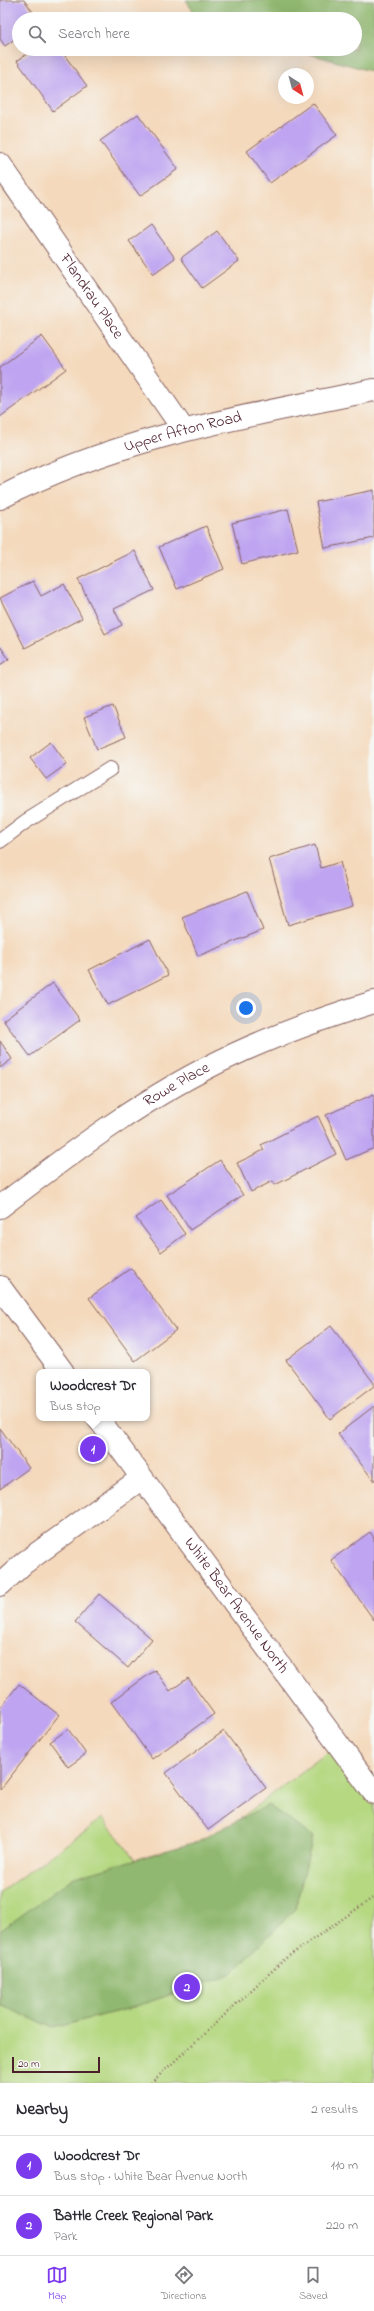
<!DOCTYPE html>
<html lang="en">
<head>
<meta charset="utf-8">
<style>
	body { margin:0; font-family:"Indie Flower",sans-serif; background:#f7f7f7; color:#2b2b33 }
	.compass { position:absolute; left:278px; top:68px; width:36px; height:36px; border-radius:50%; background:#fff; box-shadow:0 4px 16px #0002; rotate:144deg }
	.scale { position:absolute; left:12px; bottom:10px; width:88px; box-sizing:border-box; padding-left:4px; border:2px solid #4a1f2b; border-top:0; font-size:11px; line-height:14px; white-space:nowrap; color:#4a1f2b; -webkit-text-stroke:3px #f6f6f2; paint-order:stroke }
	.you { position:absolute; left:246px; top:1008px; width:14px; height:14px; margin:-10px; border:3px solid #fff; border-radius:50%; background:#1a73e8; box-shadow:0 0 0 6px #1a73e833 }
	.badge { display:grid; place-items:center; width:26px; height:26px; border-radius:50%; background:#7c3aed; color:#fff; font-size:13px; font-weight:700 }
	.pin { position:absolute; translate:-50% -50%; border:2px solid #fff; box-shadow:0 1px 4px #0006 }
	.popup { position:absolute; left:36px; top:1369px; width:114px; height:52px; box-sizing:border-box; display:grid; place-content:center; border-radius:8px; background:#fff; filter:drop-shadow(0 1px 3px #0005); font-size:13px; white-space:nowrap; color:#7c7c81 }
	.popup b { font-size:15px; color:#2b2b33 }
	.popup::after { content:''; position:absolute; left:50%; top:100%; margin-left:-8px; border:8px solid transparent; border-top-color:#fff }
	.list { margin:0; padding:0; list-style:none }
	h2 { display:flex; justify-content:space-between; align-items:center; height:52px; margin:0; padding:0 16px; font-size:17px }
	h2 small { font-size:13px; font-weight:400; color:#7c7c81 }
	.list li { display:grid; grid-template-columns:26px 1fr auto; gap:12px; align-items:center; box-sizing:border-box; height:60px; padding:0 16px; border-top:1px solid #e1e1e2 }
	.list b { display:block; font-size:15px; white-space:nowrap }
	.list p { margin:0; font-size:13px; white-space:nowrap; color:#7c7c81 }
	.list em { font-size:13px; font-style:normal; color:#7c7c81 }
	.icon { flex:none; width:22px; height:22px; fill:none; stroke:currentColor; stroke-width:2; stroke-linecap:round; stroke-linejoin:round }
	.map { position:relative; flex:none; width:374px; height:2083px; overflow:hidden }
	.search { position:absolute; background:#fff; box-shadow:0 4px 16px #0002; left:12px; right:12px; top:12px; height:44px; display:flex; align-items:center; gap:10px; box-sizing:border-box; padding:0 14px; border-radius:22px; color:#7c7c81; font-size:15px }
	.sheet { height:172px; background:#fff }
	nav { display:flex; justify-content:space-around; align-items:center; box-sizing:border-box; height:56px; border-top:1px solid #e1e1e2; background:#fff; font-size:11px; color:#7c7c81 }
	nav a { display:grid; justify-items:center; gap:2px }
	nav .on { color:#7c3aed }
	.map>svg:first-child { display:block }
</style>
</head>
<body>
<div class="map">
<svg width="374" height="2083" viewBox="0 0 374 2083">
	<rect width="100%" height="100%" fill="#f6f6f2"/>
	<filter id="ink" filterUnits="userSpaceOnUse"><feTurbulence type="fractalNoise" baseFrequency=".025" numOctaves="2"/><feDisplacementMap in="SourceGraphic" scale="8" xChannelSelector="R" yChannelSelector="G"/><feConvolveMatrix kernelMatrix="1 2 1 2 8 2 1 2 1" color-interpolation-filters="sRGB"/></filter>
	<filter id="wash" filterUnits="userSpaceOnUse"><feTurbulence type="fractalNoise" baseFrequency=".012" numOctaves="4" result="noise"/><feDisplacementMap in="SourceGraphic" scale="16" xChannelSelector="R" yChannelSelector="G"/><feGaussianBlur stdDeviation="0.9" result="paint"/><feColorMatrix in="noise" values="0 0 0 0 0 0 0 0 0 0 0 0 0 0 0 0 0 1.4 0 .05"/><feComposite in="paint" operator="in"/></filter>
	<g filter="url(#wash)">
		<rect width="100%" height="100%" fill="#f4d9bc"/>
		<!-- green -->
		<path fill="#b5d881" stroke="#807c56" d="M333 1748 374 1802V2083H0V1892L103 1818 154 1884Z"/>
		<!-- forest -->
		<path fill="#90b86f" stroke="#6d6c4d" d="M186 0H374V72L292 49H355V19H198Z
			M268 1805 313 1837 295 1909 231 1974 131 2008 53 2028 0 2005V1931L74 1877 196 1842Z"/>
		<g id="blocks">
			<!-- building -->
			<path fill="#bfa5f1" d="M0 0H24L38 19H19V36L5 46 0 39Z
				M34 49H60L87 86 53 111 17 61Z
				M313 103 337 135 270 183 247 151Z
				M138 114 178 169 140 196 100 141Z
				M151 225 175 258 153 274 129 241Z
				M217 231 239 261 202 288 181 258Z
				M42 336 66 369 0 417V367Z
				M374 490V538L325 548 316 502Z
				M288 509 298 550 242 564 232 523Z
				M206 526 224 569 177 589 159 547Z
				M135 551 154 590 114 609 122 625 105 634 78 579Z
				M33 581 41 596 64 584 82 618 25 648 0 598Z
				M0 646 9 659 0 665Z
				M113 706 126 737 97 749 84 717Z
				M51 742 67 764 46 779 30 758Z
				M315 845 321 868 340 862 352 906 288 925 269 859Z
				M247 891 263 930 198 956 182 917Z
				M150 939 168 975 108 1005 89 970Z
				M53 983 80 1020 30 1056 3 1020Z
				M0 1041 12 1059 0 1068Z
				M374 1094V1148L346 1160 326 1115Z
				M318 1116 336 1154 275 1185 273 1181 251 1192 237 1163 264 1150 261 1145Z
				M220 1160 243 1195 190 1230 167 1195Z
				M161 1200 185 1234 161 1252 136 1218Z
				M131 1268 176 1330 135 1361 89 1298Z
				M331 1326 374 1383V1386L330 1419 286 1360Z
				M374 1406V1481L338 1434Z
				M0 1428 29 1468 0 1489Z
				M370 1532 374 1538V1620L331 1560Z
				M99 1594 152 1639 128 1668 75 1622Z
				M155 1670 170 1691 188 1678 214 1714 152 1759 111 1702Z
				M19 1684 59 1715 0 1790V1708Z
				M68 1729 86 1754 68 1767 50 1742Z
				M224 1731 266 1788 208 1830 166 1773Z"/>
		</g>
	</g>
	<g filter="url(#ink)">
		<use href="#blocks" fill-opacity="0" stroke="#86605e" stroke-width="1"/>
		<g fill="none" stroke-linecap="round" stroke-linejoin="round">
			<defs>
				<path id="service" d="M0 841 25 822 110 769"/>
				<g id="minor">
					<path id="s1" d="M0 164 183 429"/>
					<path id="s2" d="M0 1207C73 1151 149 1094 233 1055 278 1034 326 1017 374 1002"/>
					<path d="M0 1585 24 1563 142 1478"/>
				</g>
				<g id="tertiary">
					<path id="s3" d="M0 498C118 437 246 416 374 390"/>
					<path d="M0 1287 63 1372"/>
					<path id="s4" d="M98 1418 374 1793"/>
				</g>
			</defs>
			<!-- service casing -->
			<use href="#service" stroke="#86605e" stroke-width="16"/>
			<!-- minor casing -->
			<use href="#minor" stroke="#86605e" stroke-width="24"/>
			<!-- tertiary casing -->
			<use href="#tertiary" stroke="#86605e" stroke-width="24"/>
			<!-- path -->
			<path stroke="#86605e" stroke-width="2.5" stroke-dasharray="1 3" stroke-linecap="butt" d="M151 2083 286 1958 374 1897"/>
			<!-- service -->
			<use href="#service" stroke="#fff" stroke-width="14"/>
			<!-- minor -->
			<use href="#minor" stroke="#fff" stroke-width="22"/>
			<!-- tertiary -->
			<use href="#tertiary" stroke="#fff" stroke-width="22"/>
		</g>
	</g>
	<g text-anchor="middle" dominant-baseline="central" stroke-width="4" stroke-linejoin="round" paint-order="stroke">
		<!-- street labels -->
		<g font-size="16" fill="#4a1f2b" stroke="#f6f6f2">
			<text stroke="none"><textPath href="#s1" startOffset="161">Flandrau Place</textPath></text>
			<text stroke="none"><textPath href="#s3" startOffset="195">Upper Afton Road</textPath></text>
			<text stroke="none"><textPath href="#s2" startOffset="215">Rowe Place</textPath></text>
			<text stroke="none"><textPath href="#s4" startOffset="233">White Bear Avenue North</textPath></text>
		</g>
	</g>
</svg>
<svg class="compass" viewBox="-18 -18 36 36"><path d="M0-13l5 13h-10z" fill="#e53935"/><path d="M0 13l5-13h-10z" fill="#7c7c81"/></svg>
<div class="scale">20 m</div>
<div class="you"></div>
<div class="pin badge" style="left:93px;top:1449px">1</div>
<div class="popup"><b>Woodcrest Dr</b>Bus stop</div>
<div class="pin badge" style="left:187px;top:1987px">2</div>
<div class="search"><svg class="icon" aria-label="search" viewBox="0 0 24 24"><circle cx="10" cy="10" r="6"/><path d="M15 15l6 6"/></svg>Search here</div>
</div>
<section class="sheet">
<h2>Nearby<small>2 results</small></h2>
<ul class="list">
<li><span class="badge">1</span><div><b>Woodcrest Dr</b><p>Bus stop · White Bear Avenue North</p></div><em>110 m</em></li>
<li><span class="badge">2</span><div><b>Battle Creek Regional Park</b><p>Park</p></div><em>220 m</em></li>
</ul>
</section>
<nav>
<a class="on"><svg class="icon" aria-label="map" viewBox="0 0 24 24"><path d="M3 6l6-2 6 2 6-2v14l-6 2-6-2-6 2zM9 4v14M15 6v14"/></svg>Map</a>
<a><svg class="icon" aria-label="directions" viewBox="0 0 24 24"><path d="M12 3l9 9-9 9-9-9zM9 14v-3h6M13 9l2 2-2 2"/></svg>Directions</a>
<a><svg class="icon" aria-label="saved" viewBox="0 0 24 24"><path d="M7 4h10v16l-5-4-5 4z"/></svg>Saved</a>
</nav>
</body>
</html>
